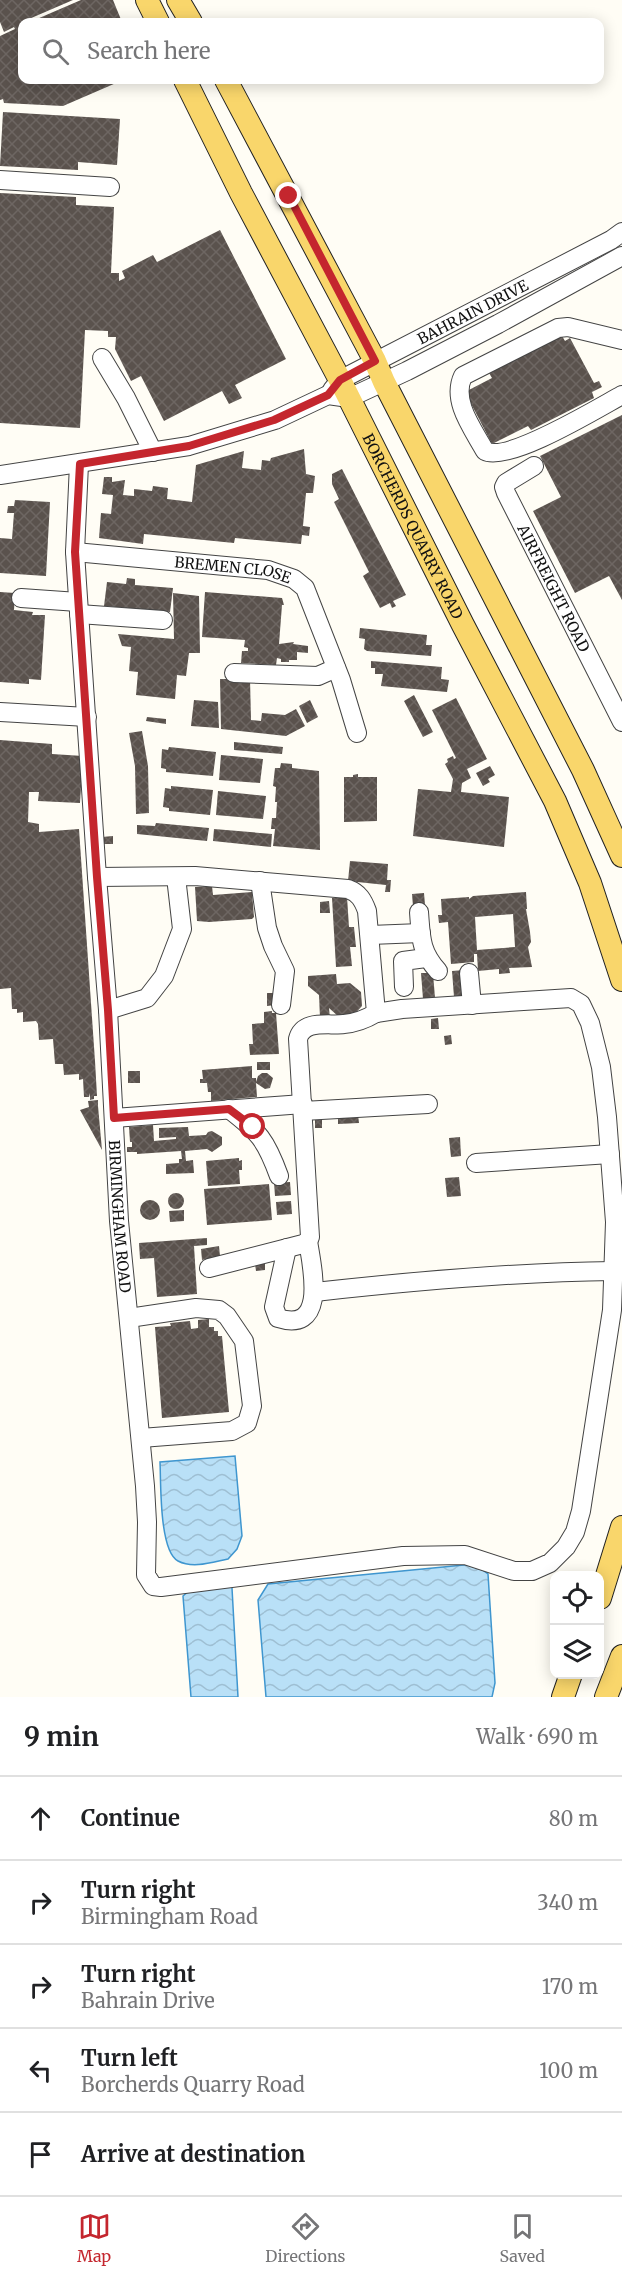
<!DOCTYPE html>
<html lang="en">
<head>
<meta charset="utf-8">
<style>
	body { margin:0; font-family:Merriweather,serif; background:#f2f2f2; color:#202124 }
	.controls { position:absolute; right:18px; bottom:18px; display:grid; overflow:hidden; border-radius:12px; box-shadow:0 3px 15px #0003 }
	.controls button { width:54px; height:54px; display:grid; place-items:center; padding:0; border:0; border-bottom:2px solid #e0e0e0; background:#fff; color:#202124; font:30px sans-serif }
	.stop { position:absolute; width:18px; height:18px; margin:-14px; border:4px solid #c4262e; border-radius:50%; background:#fff }
	.stop.end { background:#c4262e; border-color:#fff; box-shadow:0 2px 6px #0008 }
	.list { margin:0; padding:0; list-style:none }
	h2 { display:flex; justify-content:space-between; align-items:center; height:78px; margin:0; padding:0 24px; font-size:26px }
	h2 small { font-size:20px; font-weight:400; color:#757577 }
	.list li { display:grid; grid-template-columns:39px 1fr auto; gap:18px; align-items:center; box-sizing:border-box; height:84px; padding:0 24px; border-top:2px solid #e0e0e0 }
	.list b { display:block; font-size:22px; white-space:nowrap }
	.list p { margin:0; font-size:20px; white-space:nowrap; color:#757577 }
	.list em { font-size:20px; font-style:normal; color:#757577 }
	.icon { flex:none; width:33px; height:33px; fill:none; stroke:currentColor; stroke-width:2; stroke-linecap:round; stroke-linejoin:round }
	.map { position:relative; flex:none; width:622px; height:1697px; overflow:hidden }
	.search { position:absolute; background:#fff; box-shadow:0 3px 15px #0003; left:18px; right:18px; top:18px; height:66px; display:flex; align-items:center; gap:15px; box-sizing:border-box; padding:0 21px; border-radius:12px; color:#757577; font-size:22px }
	.sheet { height:498px; background:#fff }
	nav { display:flex; justify-content:space-around; align-items:center; box-sizing:border-box; height:84px; border-top:2px solid #e0e0e0; background:#fff; font-size:16px; color:#757577 }
	nav a { display:grid; justify-items:center; gap:3px }
	nav .on { color:#c4262e }
	.map>svg:first-child { display:block }
</style>
</head>
<body>
<div class="map">
<svg width="622" height="1697" viewBox="0 0 622 1697">
	<defs>
		<pattern id="water-waves" width="16" height="10" patternUnits="userSpaceOnUse" patternTransform="scale(1.5)"><rect width="16" height="10" fill="#b9e0f7"/><path d="M0 5q4-4 8 0t8 0" fill="none" stroke="#9ebfd3"/></pattern>
		<pattern id="building-cross-hatch" width="8" height="8" patternUnits="userSpaceOnUse" patternTransform="scale(1.5)"><rect width="8" height="8" fill="#5a524d"/><path d="M0 0l8 8M0 8l8-8" fill="none" stroke="#6d6662"/></pattern>
	</defs>
	<rect width="100%" height="100%" fill="#fffdf5"/>
	<!-- water -->
	<path fill="url(#water-waves)" stroke="#3f96cf" stroke-width="1.5" d="M235 1456 242 1536 237 1549 228 1559C213 1562 193 1569 178 1561 159 1551 161 1482 160 1462Z
		M474 1564 488 1574 495 1683 492 1697H266L258 1600 268 1584Z
		M225 1582 232 1588 238 1697H191L183 1596 196 1585Z"/>
	<!-- building -->
	<path fill="url(#building-cross-hatch)" fill-rule="evenodd" d="M0 0H73L22 22V80H123L63 106 4 103 3 99 0 100V36L15 29 14 27 4 32 0 22Z
		M81 0H113L122 22H30Z
		M3 112 120 119 117 165 78 162V170L0 166Z
		M0 193 76 197V205L114 207 111 273H119V281L125 278 122 271 153 255 157 262 220 230 286 359 235 385 242 398 229 404 222 391 164 421 141 376 131 381 115 349 116 337H108V331L85 330 80 428 0 423Z
		M562 336 565 341 570 338 594 383 599 381 602 387 592 392 594 398 531 430 528 426 492 444 465 392 492 378 489 373Z
		M622 415V600L609 576 575 593 533 511 561 497 540 456Z
		M304 449 306 474 315 476 313 493H306L303 526 310 527 309 536 302 535 301 544 235 538 234 543 144 534 143 544 99 538 101 513 111 514 113 495 102 494 104 477H112V482L125 480 123 495 134 496V489L152 491 153 486 168 488 167 499 192 502 196 465 244 451 242 468 261 470 262 460 270 461 271 458Z
		M342 469 406 595 393 601 396 606 392 608 390 603 380 608 363 576 369 572 334 502 339 499 332 484V474Z
		M15 500 50 502 46 576 0 573V538L12 539 14 513H7L8 506H14Z
		M127 578 135 579V585L173 588 170 612 104 606 107 582 126 584Z
		M0 592 15 593 14 610 33 612 32 615H45L41 680 29 679V684L0 682Z
		M205 592 282 598 284 605H282L279 644 294 642 293 644 308 646V653L297 652V660H289V662H281V659L277 658 276 665 241 663 242 651H248V648L244 647 245 640 202 637Z
		M173 593 199 596 200 653H189L186 676 177 675 175 699 136 695 138 672 129 671 131 647 122 646 118 634 174 639Z
		M360 628 427 635 426 645H432L431 656 367 651 364 649 365 639 359 638Z
		M371 661 442 667 441 679 449 680 447 692 381 686 383 674H375V668H371Z
		M220 679H250L251 720 261 721 262 713 285 715 296 709 305 726 286 736 221 729Z
		M414 695 433 732 423 737 404 701Z
		M456 698 487 759 467 769 471 778 462 783 461 792 509 797 504 847 413 836 418 789 451 792 453 779 445 764 448 762 447 759 453 756 454 759 456 758 432 710Z
		M194 700 218 702 219 728 191 726Z
		M310 700 318 717 307 723 299 706Z
		M147 717 166 719V724L146 721Z
		M142 731 148 766 149 813 136 814 135 766 129 733Z
		M0 740 52 744V754L83 756 80 803 38 801 39 792H29L28 822 39 824V832L79 829 95 1061 97 1096H94V1099L90 1100V1093L89 1097H84L83 1079 79 1080V1074L64 1075 63 1064H55L53 1039 39 1040 38 1024 36 1021 23 1022V1012L17 1013V1009H12L11 988 0 989Z
		M234 742 283 747 282 754 234 750Z
		M169 747 216 752 213 776 166 772V769L161 768 162 749 168 750Z
		M221 755 263 759 260 783 219 780Z
		M281 763 292 764V768L319 771 320 850 273 846 275 829H271L272 818H276L277 802H275L276 787 273 786 275 768H280Z
		M490 766 495 775 488 779 490 782 483 786 476 773Z
		M358 774V777H377V821L344 822V777H353V775Z
		M171 786 213 790 210 815 169 811V808L163 807 165 788 171 789Z
		M218 791 266 796 263 819 216 815Z
		M156 823 209 828 207 841 137 834V825L155 826Z
		M214 829 272 834 271 847 213 841Z
		M113 836V844H103L102 837Z
		M350 861 388 864 387 880H391L390 892H385L386 885 348 881Z
		M212 886 213 895 252 892 254 917 252 919 209 922 197 921 195 887Z
		M526 892 527 909H526L530 932 531 942 528 947 532 967 509 968 510 973 499 974V969L478 971 477 954H474V962L451 964 448 922 439 923 438 915H442L441 899 469 897V899L473 896ZM513 914 515 947 477 950 475 917Z
		M424 893 425 905 413 906 412 894Z
		M347 897 349 927H354L356 947H350L352 966 336 967 332 898Z
		M329 901 330 913H320V902Z
		M464 970 466 996 454 997 452 971Z
		M421 973H433L435 998 423 999Z
		M336 974 337 984 350 983 361 992 362 1006 353 1016 339 1017 329 1008 330 1018H320L319 995 308 986V976Z
		M267 993H274L275 1005 267 1006Z
		M272 1011V1013H276L279 1054 250 1055 249 1044H253L252 1024 264 1023V1012Z
		M438 1018 439 1029H431V1019Z
		M451 1035 452 1044 445 1045 444 1036Z
		M257 1062H270V1070H257Z
		M252 1066V1078H256V1082L258 1076 262 1073H267L273 1078 270 1088 265 1089 256 1083 257 1097 211 1101V1092H208L207 1083H200V1079H203L202 1070Z
		M128 1071H140V1083H128Z
		M98 1100V1106L102 1150 80 1110 89 1107 88 1101Z
		M358 1115 359 1123 338 1124V1116Z
		M322 1119V1128H315V1120Z
		M153 1125 154 1141 176 1139V1137L159 1138V1128L188 1127 189 1136 206 1135 208 1132 212 1131 222 1137V1145L212 1152 207 1149 185 1151 186 1161 193 1160 194 1173 166 1174V1164L179 1163V1159H182L181 1151 137 1154V1152H127V1147H132V1142H130L129 1127Z
		M460 1137 461 1156 451 1157 449 1138Z
		M239 1158V1161L242 1160V1170H239L240 1184 208 1186 206 1161Z
		M459 1177 461 1196 447 1197 445 1178Z
		M290 1182 291 1195 275 1196 274 1183Z
		M269 1184 272 1220 207 1225 204 1189Z
		M168 1201a8 8 0 1 1 16 0a8 8 0 1 1-16 0Z
		M140 1210a10 10 0 1 1 20 0a10 10 0 1 1-20 0Z
		M291 1201 292 1214 277 1215 276 1202Z
		M184 1210V1221L170 1222 169 1211Z
		M207 1238V1245L194 1246 197 1294 157 1297 154 1258 140 1259 139 1243Z
		M219 1246 220 1256 202 1260 201 1249Z
		M265 1263V1270L256 1271 255 1264Z
		M209 1319V1327H214V1331H218V1336H222L229 1412 162 1418 155 1327 171 1326 170 1323 190 1321 191 1329 198 1328V1320Z"/>
	<g fill="none" stroke-linecap="round" stroke-linejoin="round">
		<defs>
			<g id="minor">
				<path d="M0 180 110 187"/>
				<path d="M622 340 568 327 558 328 463 376C451 401 473 429 485 451 508 463 598 408 622 395"/>
				<path d="M102 358 126 398 153 452"/>
				<path id="s1" d="M332 390 340 380 611 240 622 232"/>
				<path id="s2" d="M79 464 75 552 77 583 97 877 108 1010 119 1221 145 1486 147 1522 146 1575 153 1586 161 1587 403 1556 465 1555 514 1571H532L550 1563 566 1547 575 1532 581 1511 612 1310 615 1222 607 1117 601 1067 590 1023 581 1004 571 998 402 1009 376 1013"/>
				<path id="s3" d="M534 466 506 483 504 487 506 493 622 722"/>
				<path d="M0 475 189 446 275 420 328 395 349 398 407 371 498 324 622 256"/>
				<path id="s4" d="M75 552 268 570 294 579 305 588 341 680 357 733"/>
				<path d="M21 598 78 602"/>
				<path d="M79 614 163 620"/>
				<path d="M234 673 318 676 336 668"/>
				<path d="M0 712 87 717"/>
				<path d="M97 877 195 876 348 889C359 893 363 900 367 911L376 1013C366 1019 356 1023 344 1024 329 1026 303 1019 298 1039L310 1237 308 1241 303 1244 209 1268"/>
				<path d="M260 881 267 928 273 946 285 971 281 1005"/>
				<path d="M419 912C421 937 420 951 438 971"/>
				<path d="M370 935 421 933"/>
				<path d="M469 973 472 1005"/>
				<path d="M404 987 403 961 426 958"/>
				<path d="M108 1010 147 998 164 976 182 929 176 877"/>
				<path d="M229 1109C259 1132 266 1140 279 1176"/>
				<path d="M303 1111 428 1104"/>
				<path d="M114 1118 303 1104"/>
				<path d="M476 1163 610 1154"/>
				<path d="M287 1248 274 1307 278 1318C328 1334 312 1267 308 1241"/>
				<path d="M315 1292C414 1281 513 1272 613 1271"/>
				<path d="M129 1318 196 1308 219 1310 227 1316 244 1341 252 1406 247 1423 232 1431 141 1438"/>
			</g>
			<g id="major">
				<path d="M147 0 158 22"/>
				<path d="M178 0 191 22"/>
				<path id="s5" d="M185 80 241 193 340 380 463 625 555 801 590 883 622 980"/>
				<path d="M226 80 375 361 384 382 583 770 622 856"/>
				<path d="M600 1598 622 1527"/>
				<path d="M563 1697 571 1674"/>
				<path d="M606 1697 622 1656"/>
			</g>
		</defs>
		<!-- minor casing -->
		<use href="#minor" stroke="#444" stroke-width="20"/>
		<!-- major casing -->
		<use href="#major" stroke="#222" stroke-width="24"/>
		<!-- minor -->
		<use href="#minor" stroke="#fff" stroke-width="18"/>
		<!-- major -->
		<use href="#major" stroke="#f9d66b" stroke-width="22"/>
	</g>
	<g fill="none" stroke-linecap="round" stroke-linejoin="round">
		<!-- route -->
		<path stroke="#c4262e" stroke-width="8" d="M253 1127 229 1109 114 1118 108 1010 97 877 75 552 80 464 189 446 274 420 328 395 340 380 375 361 289 196"/>
	</g>
	<g text-anchor="middle" dominant-baseline="central" stroke-width="6" stroke-linejoin="round" paint-order="stroke">
		<!-- street labels -->
		<g font-size="15" fill="#111" stroke="#fff">
			<text stroke="none"><textPath href="#s1" startOffset="162">BAHRAIN DRIVE</textPath></text>
			<text stroke="none"><textPath href="#s5" startOffset="501">BORCHERDS QUARRY ROAD</textPath></text>
			<text stroke="none"><textPath href="#s4" startOffset="159">BREMEN CLOSE</textPath></text>
			<text stroke="none"><textPath href="#s3" startOffset="150">AIRFREIGHT ROAD</textPath></text>
			<text stroke="none"><textPath href="#s2" startOffset="754">BIRMINGHAM ROAD</textPath></text>
		</g>
	</g>
</svg>
<div class="controls">
<button><svg class="icon" aria-label="locate" viewBox="0 0 24 24"><circle cx="12" cy="12" r="6"/><path d="M12 2v4M12 18v4M2 12h4M18 12h4"/></svg></button>
<button><svg class="icon" aria-label="layers" viewBox="0 0 24 24"><path d="M12 4l9 5-9 5-9-5zM3 14l9 5 9-5"/></svg></button>
</div>
<div class="stop" style="left:253px;top:1127px"></div>
<div class="stop end" style="left:289px;top:196px"></div>
<div class="search"><svg class="icon" aria-label="search" viewBox="0 0 24 24"><circle cx="10" cy="10" r="6"/><path d="M15 15l6 6"/></svg>Search here</div>
</div>
<section class="sheet">
<h2>9 min<small>Walk · 690 m</small></h2>
<ul class="list">
<li><svg class="icon" aria-label="ahead" viewBox="0 0 24 24"><path d="M12 20V5M6 11l6-6 6 6"/></svg><div><b>Continue</b></div><em>80 m</em></li>
<li><svg class="icon" aria-label="right" viewBox="0 0 24 24"><path d="M7 20v-9h11M14 6l5 5-5 5"/></svg><div><b>Turn right</b><p>Birmingham Road</p></div><em>340 m</em></li>
<li><svg class="icon" aria-label="right" viewBox="0 0 24 24"><path d="M7 20v-9h11M14 6l5 5-5 5"/></svg><div><b>Turn right</b><p>Bahrain Drive</p></div><em>170 m</em></li>
<li><svg class="icon" aria-label="left" viewBox="0 0 24 24"><path d="M17 20v-9H6M10 6l-5 5 5 5"/></svg><div><b>Turn left</b><p>Borcherds Quarry Road</p></div><em>100 m</em></li>
<li><svg class="icon" aria-label="arrive" viewBox="0 0 24 24"><path d="M6 21V4h12l-3 4 3 4H6"/></svg><div><b>Arrive at destination</b></div></li>
</ul>
</section>
<nav>
<a class="on"><svg class="icon" aria-label="map" viewBox="0 0 24 24"><path d="M3 6l6-2 6 2 6-2v14l-6 2-6-2-6 2zM9 4v14M15 6v14"/></svg>Map</a>
<a><svg class="icon" aria-label="directions" viewBox="0 0 24 24"><path d="M12 3l9 9-9 9-9-9zM9 14v-3h6M13 9l2 2-2 2"/></svg>Directions</a>
<a><svg class="icon" aria-label="saved" viewBox="0 0 24 24"><path d="M7 4h10v16l-5-4-5 4z"/></svg>Saved</a>
</nav>
</body>
</html>
